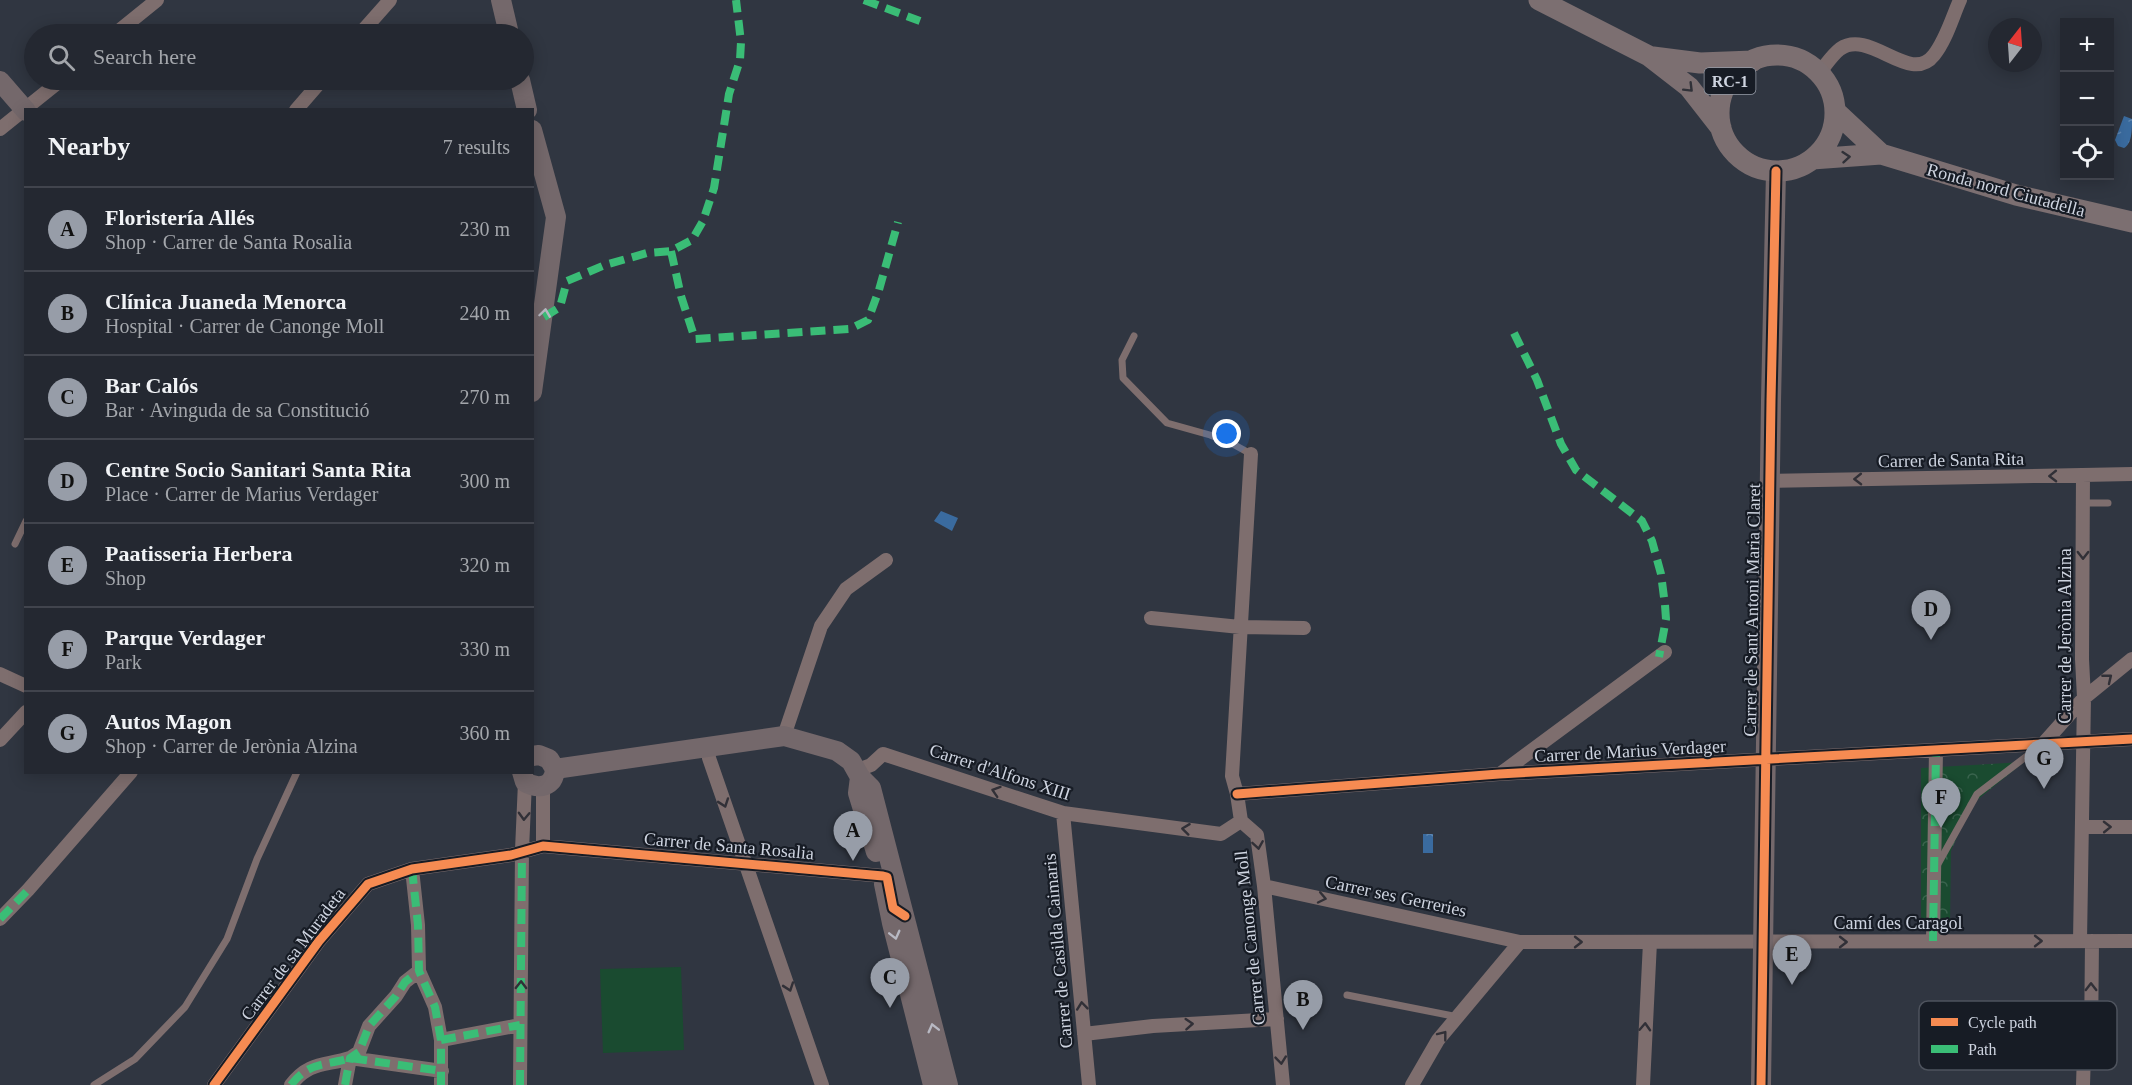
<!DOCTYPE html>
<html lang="en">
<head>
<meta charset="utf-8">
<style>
	body { margin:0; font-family:Georgia,serif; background:#2c3039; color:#f1f3f6 }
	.controls { position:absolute; right:18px; top:18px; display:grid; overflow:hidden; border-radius:0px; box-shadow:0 3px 15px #0003 }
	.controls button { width:54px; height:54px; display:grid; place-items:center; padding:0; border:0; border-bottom:2px solid #41444d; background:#242831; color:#f1f3f6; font:30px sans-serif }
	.compass { position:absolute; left:1988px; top:18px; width:54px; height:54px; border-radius:50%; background:#242831; box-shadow:0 3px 15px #0003; rotate:17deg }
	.you { position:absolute; left:1227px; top:434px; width:21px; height:21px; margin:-15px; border:4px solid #fff; border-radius:50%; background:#1a73e8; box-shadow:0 0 0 9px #1a73e833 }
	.badge { display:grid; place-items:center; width:39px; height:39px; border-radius:50%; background:#979da8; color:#111; font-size:20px; font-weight:700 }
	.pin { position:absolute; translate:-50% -50px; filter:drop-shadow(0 2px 3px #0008) }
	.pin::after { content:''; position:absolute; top:32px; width:21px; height:18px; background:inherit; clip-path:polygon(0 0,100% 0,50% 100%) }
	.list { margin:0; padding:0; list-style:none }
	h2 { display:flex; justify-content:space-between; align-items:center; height:78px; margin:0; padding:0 24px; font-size:26px }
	h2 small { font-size:20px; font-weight:400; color:#a3a6ab }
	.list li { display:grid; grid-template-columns:39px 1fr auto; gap:18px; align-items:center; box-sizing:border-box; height:84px; padding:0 24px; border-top:2px solid #41444d }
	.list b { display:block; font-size:22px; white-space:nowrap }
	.list p { margin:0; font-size:20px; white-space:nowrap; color:#a3a6ab }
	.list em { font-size:20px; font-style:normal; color:#a3a6ab }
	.icon { flex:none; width:33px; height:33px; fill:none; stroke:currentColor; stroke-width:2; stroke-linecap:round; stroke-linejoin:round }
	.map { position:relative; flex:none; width:2132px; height:1085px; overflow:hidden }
	.search { position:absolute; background:#242831; box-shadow:0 3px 15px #0003; left:24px; top:24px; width:510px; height:66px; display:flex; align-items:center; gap:15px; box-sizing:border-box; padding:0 21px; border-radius:33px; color:#a3a6ab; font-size:22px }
	.panel { position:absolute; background:#242831; box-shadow:0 3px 15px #0003; left:24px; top:108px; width:510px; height:666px; border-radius:0px }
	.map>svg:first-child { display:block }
</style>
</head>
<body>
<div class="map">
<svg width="2132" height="1085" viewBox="0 0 2132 1085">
	<defs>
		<pattern id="park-crowns" width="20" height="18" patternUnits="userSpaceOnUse" patternTransform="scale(1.5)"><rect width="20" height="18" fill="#1a4b30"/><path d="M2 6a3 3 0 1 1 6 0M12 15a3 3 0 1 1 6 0" fill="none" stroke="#3a644e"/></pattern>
		<pattern id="water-ripples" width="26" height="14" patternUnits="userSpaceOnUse" patternTransform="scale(1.5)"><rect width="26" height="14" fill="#3a6b9f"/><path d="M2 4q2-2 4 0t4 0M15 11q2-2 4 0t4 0" fill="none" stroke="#5e86b0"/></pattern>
	</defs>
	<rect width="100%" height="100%" fill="#303641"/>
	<!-- park -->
	<path fill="url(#park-crowns)" d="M2024 762 1971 805 1951 851 1950 925 1921 927V768Z"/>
	<!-- pitch -->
	<path fill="#1a4b30" d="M681 967 684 1050 603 1053 600 969Z"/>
	<!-- water -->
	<path fill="url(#water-ripples)" d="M2124 116 2132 119C2132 130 2132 144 2124 148L2118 146 2115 140Z
		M941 511 958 518 952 531 934 521Z
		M1423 834H1433V853H1423Z"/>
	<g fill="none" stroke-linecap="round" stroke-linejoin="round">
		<!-- lane -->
		<path stroke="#7e6e6e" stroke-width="7" d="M1134 336 1122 360 1123 378 1167 423 1210 435 1231 443 1251 454
			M2083 503H2108
			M15 544 26 521
			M1938 864 1977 794 2040 746
			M1347 995 1458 1017
			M94 1085 135 1059 185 1007 227 939 257 859 297 772"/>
		<!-- street -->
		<path stroke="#7e6e6e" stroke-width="14" d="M115 34 157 0
			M360 34 390 0
			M1819 73C1826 65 1832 55 1840 49 1870 28 1910 86 1934 55 1946 40 1952 18 1960 0
			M296 110 322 80
			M0 129 61 80
			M1251 454 1232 776 1237 794 1241 821 1257 835 1264 886 1283 1085
			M1770 481 2132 474
			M1151 618 1240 627 1304 628
			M0 674 26 686
			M784 736 821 626 846 589 886 560
			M0 740 26 712
			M2043 744 2084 698 2132 659
			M708 747 709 758 822 1085
			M858 770 871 765 883 754 1063 813 1221 834 1241 821
			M1500 774 1665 652
			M1237 794 1499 774 2132 739
			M1063 813 1089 1085
			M2082 827H2132
			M543 846V787
			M412 869 418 925 419 971 435 1007 441 1040V1085
			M1264 886 1520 942 2132 941
			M0 919 28 890 131 772
			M1933 941 1936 750
			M2080 941 2084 698 2082 659 2083 475
			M1084 1034 1153 1026 1277 1019
			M441 1040 520 1025
			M214 1085 319 941 368 884 412 869 511 855 543 846 883 876 887 877 889 888
			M291 1085C309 1061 326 1066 350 1058L442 1071
			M345 1085 350 1058 359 1052 369 1026 396 996 405 982 419 971
			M520 1085 522 850 525 782
			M1412 1085 1438 1040 1520 942
			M1643 1085 1650 942
			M2083 1085 2084 1053 2091 1044 2092 941"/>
		<!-- secondary -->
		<path stroke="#74686b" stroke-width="20" d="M501 0 509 34
			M520 80 527 110
			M0 81 26 111
			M532 130 556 217 532 392
			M555 769 784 736 837 751 851 761 860 777 871 788 948 1085
			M522 772 525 782C539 790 554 787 555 769L549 759 539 755 532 756
			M860 777 858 793 876 852
			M884 884 892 923 933 1085
			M1761 1085 1771 401 1776 171"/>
		<!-- primary -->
		<path stroke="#7c6f71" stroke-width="21" d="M1539 0 1649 56 1689 87 1721 128
			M1719 113a58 58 0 1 1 116 0a58 58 0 1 1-116 0Z
			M1653 57 1700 63 1753 61
			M1835 111 1881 154
			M1812 159 1881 154 2016 195 2132 222"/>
		<!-- quiet -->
		<path stroke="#3abd76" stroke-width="8" stroke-dasharray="15 8" stroke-linecap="butt" d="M864 0 920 21
			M671 251 681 296 695 339 850 329 868 320 879 290 898 222
			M544 317 560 307 567 281 605 265 647 253 671 251 692 240 703 221 714 188 729 94 740 60 741 42 736 0
			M1514 333 1537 380 1561 444 1576 470 1642 521 1652 541 1661 574 1665 605 1666 619 1659 657
			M412 869 418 925 419 971 435 1007 441 1040V1085
			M0 919 28 890
			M1933 941 1936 750
			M441 1040 520 1025
			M291 1085C309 1061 326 1066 350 1058L442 1071
			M345 1085 350 1058 359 1052 369 1026 396 996 405 982 419 971
			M520 1085 522 850"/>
		<defs>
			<path id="cycleway" d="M1237 794 1499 774 2132 739
				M214 1085 319 941 368 884 412 869 511 855 543 846 883 876 887 877 893 908 905 916
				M1761 1085 1771 401 1776 171"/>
		</defs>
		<!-- cycleway casing -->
		<use href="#cycleway" stroke="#171c25" stroke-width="13"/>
		<!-- cycleway -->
		<use href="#cycleway" stroke="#f68b52" stroke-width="9"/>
	</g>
	<!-- one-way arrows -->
	<defs><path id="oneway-chevron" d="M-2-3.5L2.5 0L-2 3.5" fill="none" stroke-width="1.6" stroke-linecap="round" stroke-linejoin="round" transform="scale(1.5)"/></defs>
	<g stroke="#303138">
		<use href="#oneway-chevron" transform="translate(1689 88) rotate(45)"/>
		<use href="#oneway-chevron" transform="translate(1846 157) rotate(-5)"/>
	</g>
	<g stroke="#b8b9c3">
		<use href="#oneway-chevron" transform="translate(545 313) rotate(-82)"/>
		<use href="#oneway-chevron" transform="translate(895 935) rotate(76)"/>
		<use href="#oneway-chevron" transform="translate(933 1028) rotate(-104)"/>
	</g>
	<g stroke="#313037">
		<use href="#oneway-chevron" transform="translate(2053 476) rotate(179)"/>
		<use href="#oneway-chevron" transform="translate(1858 479) rotate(179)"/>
		<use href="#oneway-chevron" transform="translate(2083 555) rotate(90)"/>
		<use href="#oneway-chevron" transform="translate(2108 678) rotate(-39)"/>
		<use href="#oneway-chevron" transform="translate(996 791) rotate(-162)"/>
		<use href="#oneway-chevron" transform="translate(724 803) rotate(71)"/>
		<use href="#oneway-chevron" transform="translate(524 816) rotate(92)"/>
		<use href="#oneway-chevron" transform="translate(2107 827) rotate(-1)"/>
		<use href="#oneway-chevron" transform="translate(1186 829) rotate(-173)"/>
		<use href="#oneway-chevron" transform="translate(1258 845) rotate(81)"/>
		<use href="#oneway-chevron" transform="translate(1322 898) rotate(12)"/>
		<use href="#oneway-chevron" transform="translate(2038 941)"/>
		<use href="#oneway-chevron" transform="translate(1578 942)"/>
		<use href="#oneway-chevron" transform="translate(1843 942)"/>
		<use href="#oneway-chevron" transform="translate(521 985) rotate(-89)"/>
		<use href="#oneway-chevron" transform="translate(789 987) rotate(71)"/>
		<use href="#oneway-chevron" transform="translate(2091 987) rotate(-90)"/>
		<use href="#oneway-chevron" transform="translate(1082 1006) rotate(-96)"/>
		<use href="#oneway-chevron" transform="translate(1189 1024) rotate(-4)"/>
		<use href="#oneway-chevron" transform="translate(1645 1027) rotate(-87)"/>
		<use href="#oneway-chevron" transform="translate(1443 1035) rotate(-52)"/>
		<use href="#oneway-chevron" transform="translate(1281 1060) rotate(84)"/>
	</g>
	<g text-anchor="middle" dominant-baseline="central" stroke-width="4.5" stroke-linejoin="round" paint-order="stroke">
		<!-- shield labels -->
		<rect fill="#171c25" stroke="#979da8" stroke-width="1.5" x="1704.5" y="68" width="51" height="26" rx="4.5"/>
		<g font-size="16" font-weight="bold" fill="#ced4e0">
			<text x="1730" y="81">RC-1</text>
		</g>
		<!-- street labels -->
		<g font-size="18" fill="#ced4e0" stroke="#171c25">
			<text transform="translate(2006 190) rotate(15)">Ronda nord Ciutadella</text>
			<text transform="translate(1951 460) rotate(-1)">Carrer de Santa Rita</text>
			<text transform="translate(1752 610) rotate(-89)">Carrer de Sant Antoni Maria Claret</text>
			<text transform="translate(2065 636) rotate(-90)">Carrer de Jerònia Alzina</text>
			<text transform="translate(1630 751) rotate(-3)">Carrer de Marius Verdager</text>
			<text transform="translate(1000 772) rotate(18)">Carrer d'Alfons XIII</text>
			<text transform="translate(729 846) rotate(5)">Carrer de Santa Rosalia</text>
			<text transform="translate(1396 896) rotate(12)">Carrer ses Gerreries</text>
			<text x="1898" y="923">Camí des Caragol</text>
			<text transform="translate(1250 938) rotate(-96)">Carrer de Canonge Moll</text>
			<text transform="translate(1058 951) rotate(-95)">Carrer de Casilda Caimaris</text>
			<text transform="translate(293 954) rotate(-53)">Carrer de sa Muradeta</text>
		</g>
	</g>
	<!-- legend -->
	<rect x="1919" y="1001" width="198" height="69" rx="9" fill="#171c25" stroke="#4e535d" stroke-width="1.5"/>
	<rect x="1931" y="1018" width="27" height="8" fill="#f68b52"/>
	<rect x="1931" y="1045" width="27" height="8" fill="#3abd76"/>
	<g font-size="16" fill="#ced4e0">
		<text x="1968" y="1028">Cycle path</text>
		<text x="1968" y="1055">Path</text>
	</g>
</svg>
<div class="controls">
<button>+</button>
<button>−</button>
<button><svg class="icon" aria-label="locate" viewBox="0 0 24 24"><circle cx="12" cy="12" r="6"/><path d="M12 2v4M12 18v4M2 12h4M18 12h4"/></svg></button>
</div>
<svg class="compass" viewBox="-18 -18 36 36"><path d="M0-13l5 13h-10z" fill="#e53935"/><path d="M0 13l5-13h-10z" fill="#a3a6ab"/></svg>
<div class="you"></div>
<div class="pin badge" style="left:853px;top:861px">A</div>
<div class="pin badge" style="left:1303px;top:1030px">B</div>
<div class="pin badge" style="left:890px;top:1008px">C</div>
<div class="pin badge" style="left:1931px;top:640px">D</div>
<div class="pin badge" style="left:1792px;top:985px">E</div>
<div class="pin badge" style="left:1941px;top:828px">F</div>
<div class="pin badge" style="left:2044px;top:789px">G</div>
<div class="search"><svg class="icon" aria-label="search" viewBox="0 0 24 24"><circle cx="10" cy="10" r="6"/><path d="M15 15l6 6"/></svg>Search here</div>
<section class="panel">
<h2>Nearby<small>7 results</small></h2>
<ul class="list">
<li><span class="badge">A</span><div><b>Floristería Allés</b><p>Shop · Carrer de Santa Rosalia</p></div><em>230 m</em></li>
<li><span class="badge">B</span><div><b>Clínica Juaneda Menorca</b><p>Hospital · Carrer de Canonge Moll</p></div><em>240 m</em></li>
<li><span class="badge">C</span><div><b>Bar Calós</b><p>Bar · Avinguda de sa Constitució</p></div><em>270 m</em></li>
<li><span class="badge">D</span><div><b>Centre Socio Sanitari Santa Rita</b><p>Place · Carrer de Marius Verdager</p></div><em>300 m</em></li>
<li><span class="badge">E</span><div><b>Paatisseria Herbera</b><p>Shop</p></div><em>320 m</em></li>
<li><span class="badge">F</span><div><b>Parque Verdager</b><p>Park</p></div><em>330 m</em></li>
<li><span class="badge">G</span><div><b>Autos Magon</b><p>Shop · Carrer de Jerònia Alzina</p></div><em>360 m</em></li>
</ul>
</section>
</div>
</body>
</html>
